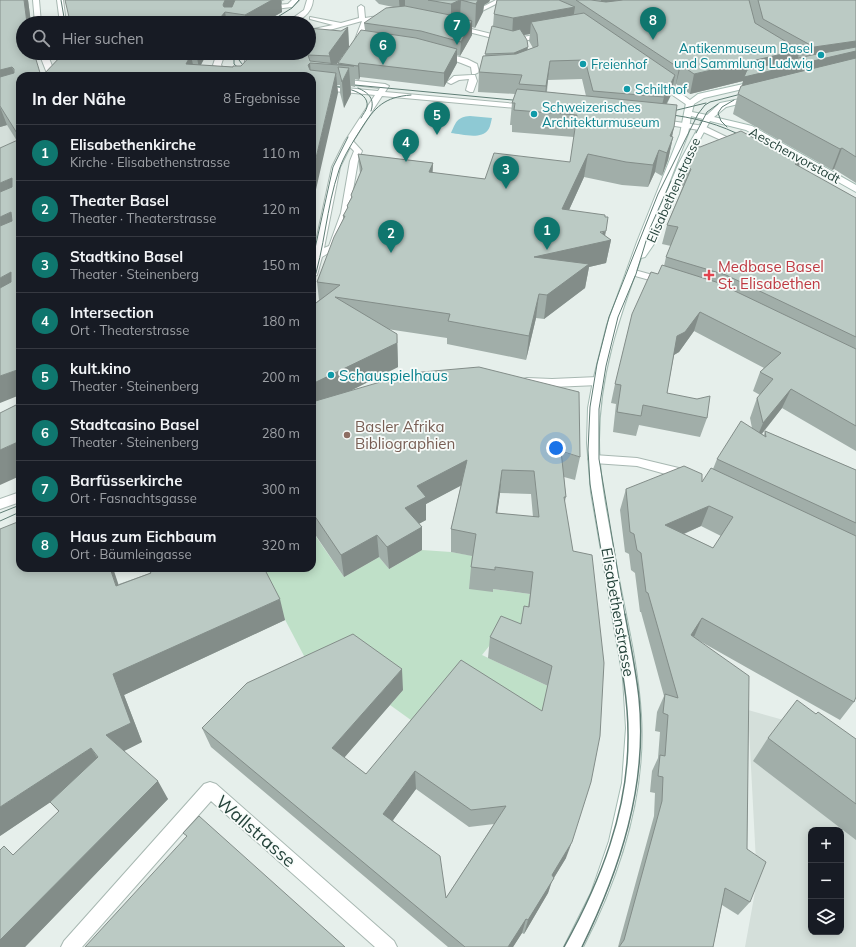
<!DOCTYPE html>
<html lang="de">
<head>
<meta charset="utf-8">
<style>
	body { margin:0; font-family:Mulish,sans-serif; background:#242831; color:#f1f3f6 }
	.controls { position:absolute; right:12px; bottom:12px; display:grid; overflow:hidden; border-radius:8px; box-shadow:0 2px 10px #0003 }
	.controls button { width:36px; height:36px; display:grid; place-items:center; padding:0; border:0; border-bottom:1px solid #363941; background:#171b24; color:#f1f3f6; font:20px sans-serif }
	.you { position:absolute; left:556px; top:448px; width:14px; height:14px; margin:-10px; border:3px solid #fff; border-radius:50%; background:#1a73e8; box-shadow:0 0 0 6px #1a73e833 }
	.badge { display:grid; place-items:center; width:26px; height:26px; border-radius:50%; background:#0f766e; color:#fff; font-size:13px; font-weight:700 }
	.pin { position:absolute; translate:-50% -33px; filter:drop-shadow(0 1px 2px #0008) }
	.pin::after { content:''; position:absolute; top:21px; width:14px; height:12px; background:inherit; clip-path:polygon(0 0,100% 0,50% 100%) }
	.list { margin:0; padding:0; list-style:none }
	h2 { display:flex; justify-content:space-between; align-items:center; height:52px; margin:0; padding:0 16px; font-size:17px }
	h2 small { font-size:13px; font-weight:400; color:#9ea1a6 }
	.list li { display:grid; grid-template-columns:26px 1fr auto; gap:12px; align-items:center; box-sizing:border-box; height:56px; padding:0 16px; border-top:1px solid #363941 }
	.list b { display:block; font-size:15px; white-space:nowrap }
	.list p { margin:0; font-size:13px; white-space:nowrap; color:#9ea1a6 }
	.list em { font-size:13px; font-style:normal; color:#9ea1a6 }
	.icon { flex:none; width:22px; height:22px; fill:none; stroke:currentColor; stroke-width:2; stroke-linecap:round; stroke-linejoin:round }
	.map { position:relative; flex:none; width:856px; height:947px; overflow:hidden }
	.search { position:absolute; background:#171b24; box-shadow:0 2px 10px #0003; left:16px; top:16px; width:300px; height:44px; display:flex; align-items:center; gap:10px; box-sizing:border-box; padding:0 14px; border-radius:22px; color:#9ea1a6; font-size:15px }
	.panel { position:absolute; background:#171b24; box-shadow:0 2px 10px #0003; left:16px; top:72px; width:300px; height:500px; border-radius:12px }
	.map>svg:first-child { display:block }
</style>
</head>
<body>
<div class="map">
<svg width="856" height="947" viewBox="0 0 856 947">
	<rect width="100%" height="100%" fill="#e6efeb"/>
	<!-- built -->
	<path fill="#d4dfda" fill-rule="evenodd" d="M20 92V155L0 160V97Z
		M748 710 823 731 856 744V947H745L757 881ZM811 830H841V932H811Z"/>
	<!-- green -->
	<path fill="#bfe0c8" d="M312 531 344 577 379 557 389 569 422 550 451 552 474 556 493 592V589L530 594 526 628 490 645 482 655 548 686 538 728H422L390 705 403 690 314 675 258 568H312Z"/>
	<!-- water -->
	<path fill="#8ec9d4" d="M470 116 492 118C491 122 490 128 488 130 481 140 461 134 451 133 456 122 457 117 470 116Z"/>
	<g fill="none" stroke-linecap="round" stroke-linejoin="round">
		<defs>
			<path id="street" d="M33 0H39L41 23H35Z
				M57 0H63L66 23H60Z
				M292 0H299L292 7 266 10 263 8 266 6 288 4Z
				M307 0H313C312 14 299 23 286 23L304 10Z
				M496 0H504L470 17 465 16Z
				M361 5 364 7 365 18 385 15 388 17 369 22 358 46 353 45 362 21 315 34H309V30L333 25 310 19V17L341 23 359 18 358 7Z
				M455 25 512 39 545 33 548 35 545 37 512 43 453 28V26Z
				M441 52 467 59 477 64 479 72 475 74H472L471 67 461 63 439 55V53Z
				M39 53H47L56 76H48Z
				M217 53H225L221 65 228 76H220L213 65Z
				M245 53H253L252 61C267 77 284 68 295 76 276 76 259 77 245 63Z
				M472 75H475L477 81 473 92H470L466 90 469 79 459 80 451 84 447 82 454 76Z
				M311 76H312L385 84 389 86 385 92 528 105 532 107 528 109 382 96 353 141 362 151 358 161 349 213 338 247 322 257 317 275 312 278V260L332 167 345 141 375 95 312 89V85L378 91 380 88 312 80ZM350 147 354 151 350 161 341 213 329 246 324 248 340 167Z
				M655 79H661L694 103 690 105H687L655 83Z
				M657 119 704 126 741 144 740 146H734L699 130 657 123Z
				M631 269 667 279 669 281 664 284 628 274 626 272 628 270Z
				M598 377 602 378 603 381 602 384 598 385 552 387 527 386 523 385 522 382 523 379 527 378 552 379Z
				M594 455 637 458 687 470 691 472 693 475 691 478 687 480 637 466 594 463 590 462 588 459 590 456Z
				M20 492V502L0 509V499Z
				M210 782 216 784 394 941 397 947H375L211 801 82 947H61L64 941 204 784Z"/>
			<path id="secondary" d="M757 81H760V85L704 98 694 104 692 112 707 115 720 103 755 96V100L726 107 714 117 752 126 856 185V192L746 130 710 121 687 163 656 241 645 257 641 258C619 318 599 375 599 440 599 482 609 523 616 564 625 613 638 664 641 715 646 795 619 877 583 947H564L591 893 609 841 622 783 626 728 623 678 591 492 587 443 588 408 593 381 607 325 637 242 680 134 686 103 698 94ZM691 116 703 119 679 163 654 222 688 134Z"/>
		</defs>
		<!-- street casing -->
		<use href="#street" stroke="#a8b8b2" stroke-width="2"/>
		<!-- secondary casing -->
		<use href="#secondary" stroke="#a4bbb3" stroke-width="2"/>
		<!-- street -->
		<use href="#street" fill="#fff" fill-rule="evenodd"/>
		<!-- secondary -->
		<use href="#secondary" fill="#fff" fill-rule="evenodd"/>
		<!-- tram-far1 -->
		<path stroke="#5f7d75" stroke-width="1" d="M61 0 65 23
			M268 23 292 8 299 0
			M234 53V64L243 72
			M240 53 239 60C246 71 257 74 269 76
			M344 84 523 101
			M326 85C337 87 370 89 367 107 366 111 363 114 361 118
			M358 88C369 93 375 99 371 111
			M673 111 706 103
			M664 114C693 117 720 124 746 138
			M727 127 721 121 718 113 722 107 734 100
			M696 133 707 112 718 104
			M312 262 333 167 348 137
			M312 286C325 248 326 208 339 170 344 155 353 142 361 129 375 107 384 97 411 95
			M0 513 20 505
			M0 521 20 512
			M612 615 590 484 588 450 590 407 597 364 609 317 658 194 698 114 705 105 710 102 749 92
			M625 615 599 459V409L606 366 618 317 636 274 650 228 671 181"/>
		<!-- tram -->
		<path stroke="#5f7d75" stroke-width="1.5" d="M564 947C600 882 629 810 628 734 628 694 619 654 612 614
			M582 947C620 870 648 785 639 698 636 670 630 642 625 614"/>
	</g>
	<!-- wall -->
	<path fill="#a1aea9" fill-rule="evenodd" d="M0 0H28L31 23H23L20 76V395L17 141 7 125 0 127Z
		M235 0H285L282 1V4H281L282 12 263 23H68L66 18Z
		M375 0H490L489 2 484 5 483 12 475 28 472 27V35L460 56 457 55V63L444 87 360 77 359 80 355 79V87L351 86V94L344 108 340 93V85H337L338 93 64 53H209L204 59 201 65 233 67 241 66 260 54 259 53H309L348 27 349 47 337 64H338V63L365 30 364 23 393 7 379 4Z
		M497 0H856V183L834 169 832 170 733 114 738 94 742 86 743 81 690 94 676 84 675 88 673 86 671 95 667 104 674 127 672 137H673L668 160 662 176 655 172 648 187 622 185 584 177 569 210 611 240 606 263 589 267 585 288 544 319 536 318 526 360 447 344V338L387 329 397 334 398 367 348 392 580 457 575 480 564 477 566 497 565 501 566 858 552 881 548 893 524 934 522 933 513 947H448L211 747 202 728 403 690 344 758 366 774 542 711 548 686 488 658 490 637 521 624 528 607 530 594 493 589V592L469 589 472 556 451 552V529L461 485 426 504V520L418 524 422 527V550L389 569 379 557 344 577 312 530V306L319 300 317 282 343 219V216L347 209V206L351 198V195L360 174 358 154 433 163 432 173 485 179 570 162 574 137 512 132V125H510L512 103 515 94 478 92 479 72 485 56 493 26 494 14ZM530 34 529 41 533 48 527 50 524 35ZM582 79 586 96 547 92 548 80ZM500 493 531 494 533 517 497 513ZM416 789 469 827 494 824 446 898 393 820Z
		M800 163 799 167 856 198V451L782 408 762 434 764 435 765 431 856 470V697L854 702 840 720 698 640 747 849 750 902 738 915 722 905 713 947H618L654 816 655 793 650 792 652 771 658 758 660 732 655 731 657 712 664 696 641 612H640L635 573 631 570 629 554 625 552 620 510 626 489 702 482 713 469 717 459 752 428 750 418 757 398 760 395 753 391 760 372 764 368 694 331 679 352 674 355 667 393 707 418 700 437 639 425 636 436 613 432 616 404 611 403 615 384 658 274 664 266 666 257 671 246 662 244 667 225 683 186 680 185 685 166ZM701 526 721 536 713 548 684 534Z
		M148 568H264L285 620 124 695 142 742 124 751 168 799 25 947H0L14 854 59 812 50 802 0 836 119 584 150 573Z
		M816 714 856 739V840L753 761 768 738Z"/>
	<!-- shaded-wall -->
	<path fill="#838d89" d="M24 0H28L31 23H27Z
		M225 0H235L230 13 225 12 227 23H216Z
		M272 0H281L282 12 263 23H246L245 15Z
		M399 0H405V13H400Z
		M460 0H490L489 2 484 5 483 12 475 28 476 4 461 0 460 17 451 21V4Z
		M601 0H687L599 14Z
		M575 7 572 26 531 22 530 34 512 37 513 18Z
		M472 21V35L460 56 461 42Z
		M348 27 349 47 336 65H331L329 53Z
		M856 41V68L740 95 743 81 690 94 694 74 800 50 796 65 809 62 814 47Z
		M528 47 526 61 513 67 514 53Z
		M457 49V63L444 87V73Z
		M128 53H131L135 71 127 54Z
		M196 53H209L204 59 199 68Z
		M191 55 195 75 186 64Z
		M550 61 548 80 544 106 546 86Z
		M310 63 311 76 308 65Z
		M359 63 360 77 359 80 358 66Z
		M681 65 676 84 675 88 679 68Z
		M12 67 20 88 0 92V70Z
		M349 68 351 94 344 108 342 82Z
		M336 73 338 93 312 207V175Z
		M675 75 671 95 659 117 664 97Z
		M0 107 7 125 0 127Z
		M674 127 670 145 673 137 668 160 662 176 670 136Z
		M842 148 834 169 832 170 840 149Z
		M659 150 655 172 648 187 653 165Z
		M588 154 584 177 559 232 562 209Z
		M433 163 432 186 429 172Z
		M800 163 794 181 795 164Z
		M12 178 20 199 0 209V183Z
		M11 212 20 233 0 243V217Z
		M606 231 604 241 611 240 606 263 589 267 585 288 544 319 547 295 534 257Z
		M11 272 20 294 0 305V278Z
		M539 294 536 318 526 360 529 336Z
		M700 312 694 331 679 352 672 356 677 336Z
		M397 334 398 367 312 410V384Z
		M20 369V395L0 403V376Z
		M791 389 782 408 755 442 763 423Z
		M20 441V476L0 485V450Z
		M467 460 466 483 426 504V520L406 531 405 508 417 486Z
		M502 470 500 493 494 536 496 513Z
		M709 506 701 526 658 545 665 525Z
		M422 527V550L389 569 387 547Z
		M377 535 379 557 344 577 341 555Z
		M110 568H113L126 607 116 586Z
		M280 599 285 620 124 695 142 742 118 754 106 735 113 674Z
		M702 618 694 637 691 635Z
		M402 669 403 690 336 767 332 748Z
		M91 748 103 767 0 836V807Z
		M415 771 416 789 385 831 383 814Z
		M158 781 168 799 25 947H0V940Z
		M572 842 566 858 552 881 548 893 524 934 528 920 552 875Z
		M526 919 522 933 513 947H508Z"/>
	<!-- building -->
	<path fill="#bbcac4" stroke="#838d89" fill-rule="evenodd" d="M0 0H24L27 23H23V53H34L41 76H20V138L0 106V77L14 73V69L12 67 0 70Z
		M65 0H225L223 5 224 7H232L235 0H272L245 15 225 12 216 23H68L66 18 69 17Z
		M428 0H460L451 4Z
		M461 0H478L476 4Z
		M497 0H559L575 7 513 18 494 14Z
		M576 0H591L606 2 623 0H749L755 23 800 50 694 74 681 65 679 68Z
		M758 0H856V41L814 47 763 19Z
		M405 6 450 15 472 21 461 42 421 31 364 23 386 8Z
		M584 13 675 75 664 97 593 91 585 60 550 61 546 86 519 84 522 75 479 72 483 56 516 54 538 46 537 34 531 22Z
		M492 26 513 31 520 29 527 40 528 47 514 53 485 54Z
		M348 27 329 53 330 56 308 55 310 61 354 66 310 63 308 65 310 70 336 73 312 175V76H42L64 53H128L127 54 132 57H152L154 56 149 53H171L191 55 186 64 233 67V66H241L253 53H255L272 57H294L293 55 290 53H309V28L341 31Z
		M361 30 416 38 457 49 444 73 359 63 358 66 338 63Z
		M856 47V51L744 77 747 70 812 55Z
		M856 58V157L842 148 840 149 738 94 741 86Z
		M338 67 349 68 342 82Z
		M517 89 677 105 674 127 670 136 673 137 667 153 659 150 653 165 626 162 588 154 562 209 605 215V217H608L606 231 600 232 611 240 534 257 589 264 547 295 539 294 529 336 448 321 450 314 335 297 397 334V343L312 384V306L340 285 317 282 334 237 345 216H343L348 207 347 206 352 197 351 195 362 169 358 154 433 163 429 172 485 179 494 153 570 162 577 115 514 110 515 103H512Z
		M741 131 800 163 795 164 856 198V337L726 275 666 257 678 227 667 225 691 169 685 166 693 145 700 147Z
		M20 139V369L0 376V288L11 282V272L0 278V226L12 221 11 212 0 217V192L12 187V178L0 183V148Z
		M662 265 716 282 856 349V426L791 389 763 423 757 398 773 379 760 372 781 353 700 312 685 332 677 336 667 393 697 399 710 396 707 418 643 405 641 416 617 412 621 385 615 384 632 314 651 272 658 274Z
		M479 367 579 392 580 457 561 451 566 497H564L573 551 592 555 604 663 600 736 591 782 572 842 552 875 554 878 528 920 526 919 508 947H465L202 728 247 683 353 634 402 669 332 748 366 774 461 660 542 711 552 666 490 637 501 616 521 624 524 606 529 607 533 572 495 567V570L471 567 476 534 451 529 467 460 417 486 426 497 405 508 422 527 387 547 377 535 341 555 312 512V402L411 373ZM502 470 534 471 539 517 496 513ZM415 771 471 810 506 806 446 898 440 856 383 814Z
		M20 403V441L0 450V413Z
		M741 421 766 437 765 431 856 470V523L717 459Z
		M684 466 702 474V482L711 468 856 536V697L854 702 702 618 691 635 749 676 747 849 766 862 750 902 725 888 713 947H619L624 940 662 801 663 777 658 776 660 755 665 756 668 715 663 713 665 694 678 698 648 593 646 592 641 553 637 550 634 534 630 532 626 489ZM709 506 733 517 713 548 665 525Z
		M20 521V568H110L116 586 151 573 148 568H264L280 599 113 674 131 723 106 735 158 781 0 940V850L4 846 13 855 59 811 50 802 98 757 91 748 0 807V529Z
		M797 700 816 714 818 712 856 739V804L768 738Z
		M199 816 345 947H85L187 836 183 833Z"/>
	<!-- markers -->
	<g fill="#0f9aa8" stroke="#f7fbf9" stroke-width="1.5">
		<circle cx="821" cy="55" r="4"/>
		<circle cx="583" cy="64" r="4"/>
		<circle cx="627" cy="89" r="4"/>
		<circle cx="534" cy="114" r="4"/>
		<circle cx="331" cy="375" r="4"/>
	</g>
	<path fill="#e0444e" stroke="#f7fbf9" stroke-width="1.5" d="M707 269h4v4h4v4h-4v4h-4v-4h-4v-4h4z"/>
	<circle fill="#8d6e63" stroke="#f7fbf9" stroke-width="1.5" cx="347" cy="435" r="4"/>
	<g text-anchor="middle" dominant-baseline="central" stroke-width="3.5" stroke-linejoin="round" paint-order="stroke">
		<!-- far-culture labels -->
		<g font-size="13" fill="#0d838f" stroke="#f7fbf9" text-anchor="start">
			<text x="813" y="48" text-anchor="end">Antikenmuseum Basel<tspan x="813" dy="15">und Sammlung Ludwig</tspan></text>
			<text x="591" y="64">Freienhof</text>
			<text x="635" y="89">Schilthof</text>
			<text x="542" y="107">Schweizerisches<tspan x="542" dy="15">Architekturmuseum</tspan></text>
		</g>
		<!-- far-street labels -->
		<g font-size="13" fill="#24423a" stroke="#f7fbf9">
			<text transform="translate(795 155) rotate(29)">Aeschenvorstadt</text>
			<text transform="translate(673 190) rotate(-66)">Elisabethenstrasse</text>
		</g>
		<!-- health labels -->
		<g font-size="15" fill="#be3a42" stroke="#f7fbf9" text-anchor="start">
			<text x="718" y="266">Medbase Basel<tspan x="718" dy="17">St. Elisabethen</tspan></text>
		</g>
		<!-- culture labels -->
		<g font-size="15" fill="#0d838f" stroke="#f7fbf9" text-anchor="start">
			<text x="339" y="375">Schauspielhaus</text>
		</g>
		<!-- education labels -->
		<g font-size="15" fill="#785e54" stroke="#f7fbf9" text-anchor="start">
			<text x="355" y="426">Basler Afrika<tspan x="355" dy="17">Bibliographien</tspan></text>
		</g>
		<!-- street labels -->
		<g font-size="15" fill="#24423a" stroke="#f7fbf9">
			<text transform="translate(618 612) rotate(80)">Elisabethenstrasse</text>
		</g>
		<!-- near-street labels -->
		<g font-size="18" fill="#24423a" stroke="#f7fbf9">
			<text transform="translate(256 831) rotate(41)">Wallstrasse</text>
		</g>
	</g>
</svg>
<div class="controls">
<button>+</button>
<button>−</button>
<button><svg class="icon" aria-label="layers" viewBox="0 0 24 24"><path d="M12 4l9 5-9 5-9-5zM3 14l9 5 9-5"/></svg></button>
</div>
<div class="you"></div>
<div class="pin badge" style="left:547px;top:250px">1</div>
<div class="pin badge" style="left:391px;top:253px">2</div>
<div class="pin badge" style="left:506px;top:189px">3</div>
<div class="pin badge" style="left:406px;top:162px">4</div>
<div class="pin badge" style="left:437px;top:135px">5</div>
<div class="pin badge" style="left:383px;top:65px">6</div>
<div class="pin badge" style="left:457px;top:45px">7</div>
<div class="pin badge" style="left:653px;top:40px">8</div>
<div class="search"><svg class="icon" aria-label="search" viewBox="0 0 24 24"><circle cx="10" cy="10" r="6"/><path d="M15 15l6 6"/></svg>Hier suchen</div>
<section class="panel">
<h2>In der Nähe<small>8 Ergebnisse</small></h2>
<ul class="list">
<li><span class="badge">1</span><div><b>Elisabethenkirche</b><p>Kirche · Elisabethenstrasse</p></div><em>110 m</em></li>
<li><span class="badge">2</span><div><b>Theater Basel</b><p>Theater · Theaterstrasse</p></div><em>120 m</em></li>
<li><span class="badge">3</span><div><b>Stadtkino Basel</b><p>Theater · Steinenberg</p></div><em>150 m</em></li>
<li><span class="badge">4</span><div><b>Intersection</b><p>Ort · Theaterstrasse</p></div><em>180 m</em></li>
<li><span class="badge">5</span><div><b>kult.kino</b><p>Theater · Steinenberg</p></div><em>200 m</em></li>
<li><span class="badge">6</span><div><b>Stadtcasino Basel</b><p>Theater · Steinenberg</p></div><em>280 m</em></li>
<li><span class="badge">7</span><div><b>Barfüsserkirche</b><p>Ort · Fasnachtsgasse</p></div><em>300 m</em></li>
<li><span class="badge">8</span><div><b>Haus zum Eichbaum</b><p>Ort · Bäumleingasse</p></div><em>320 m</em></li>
</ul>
</section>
</div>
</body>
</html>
